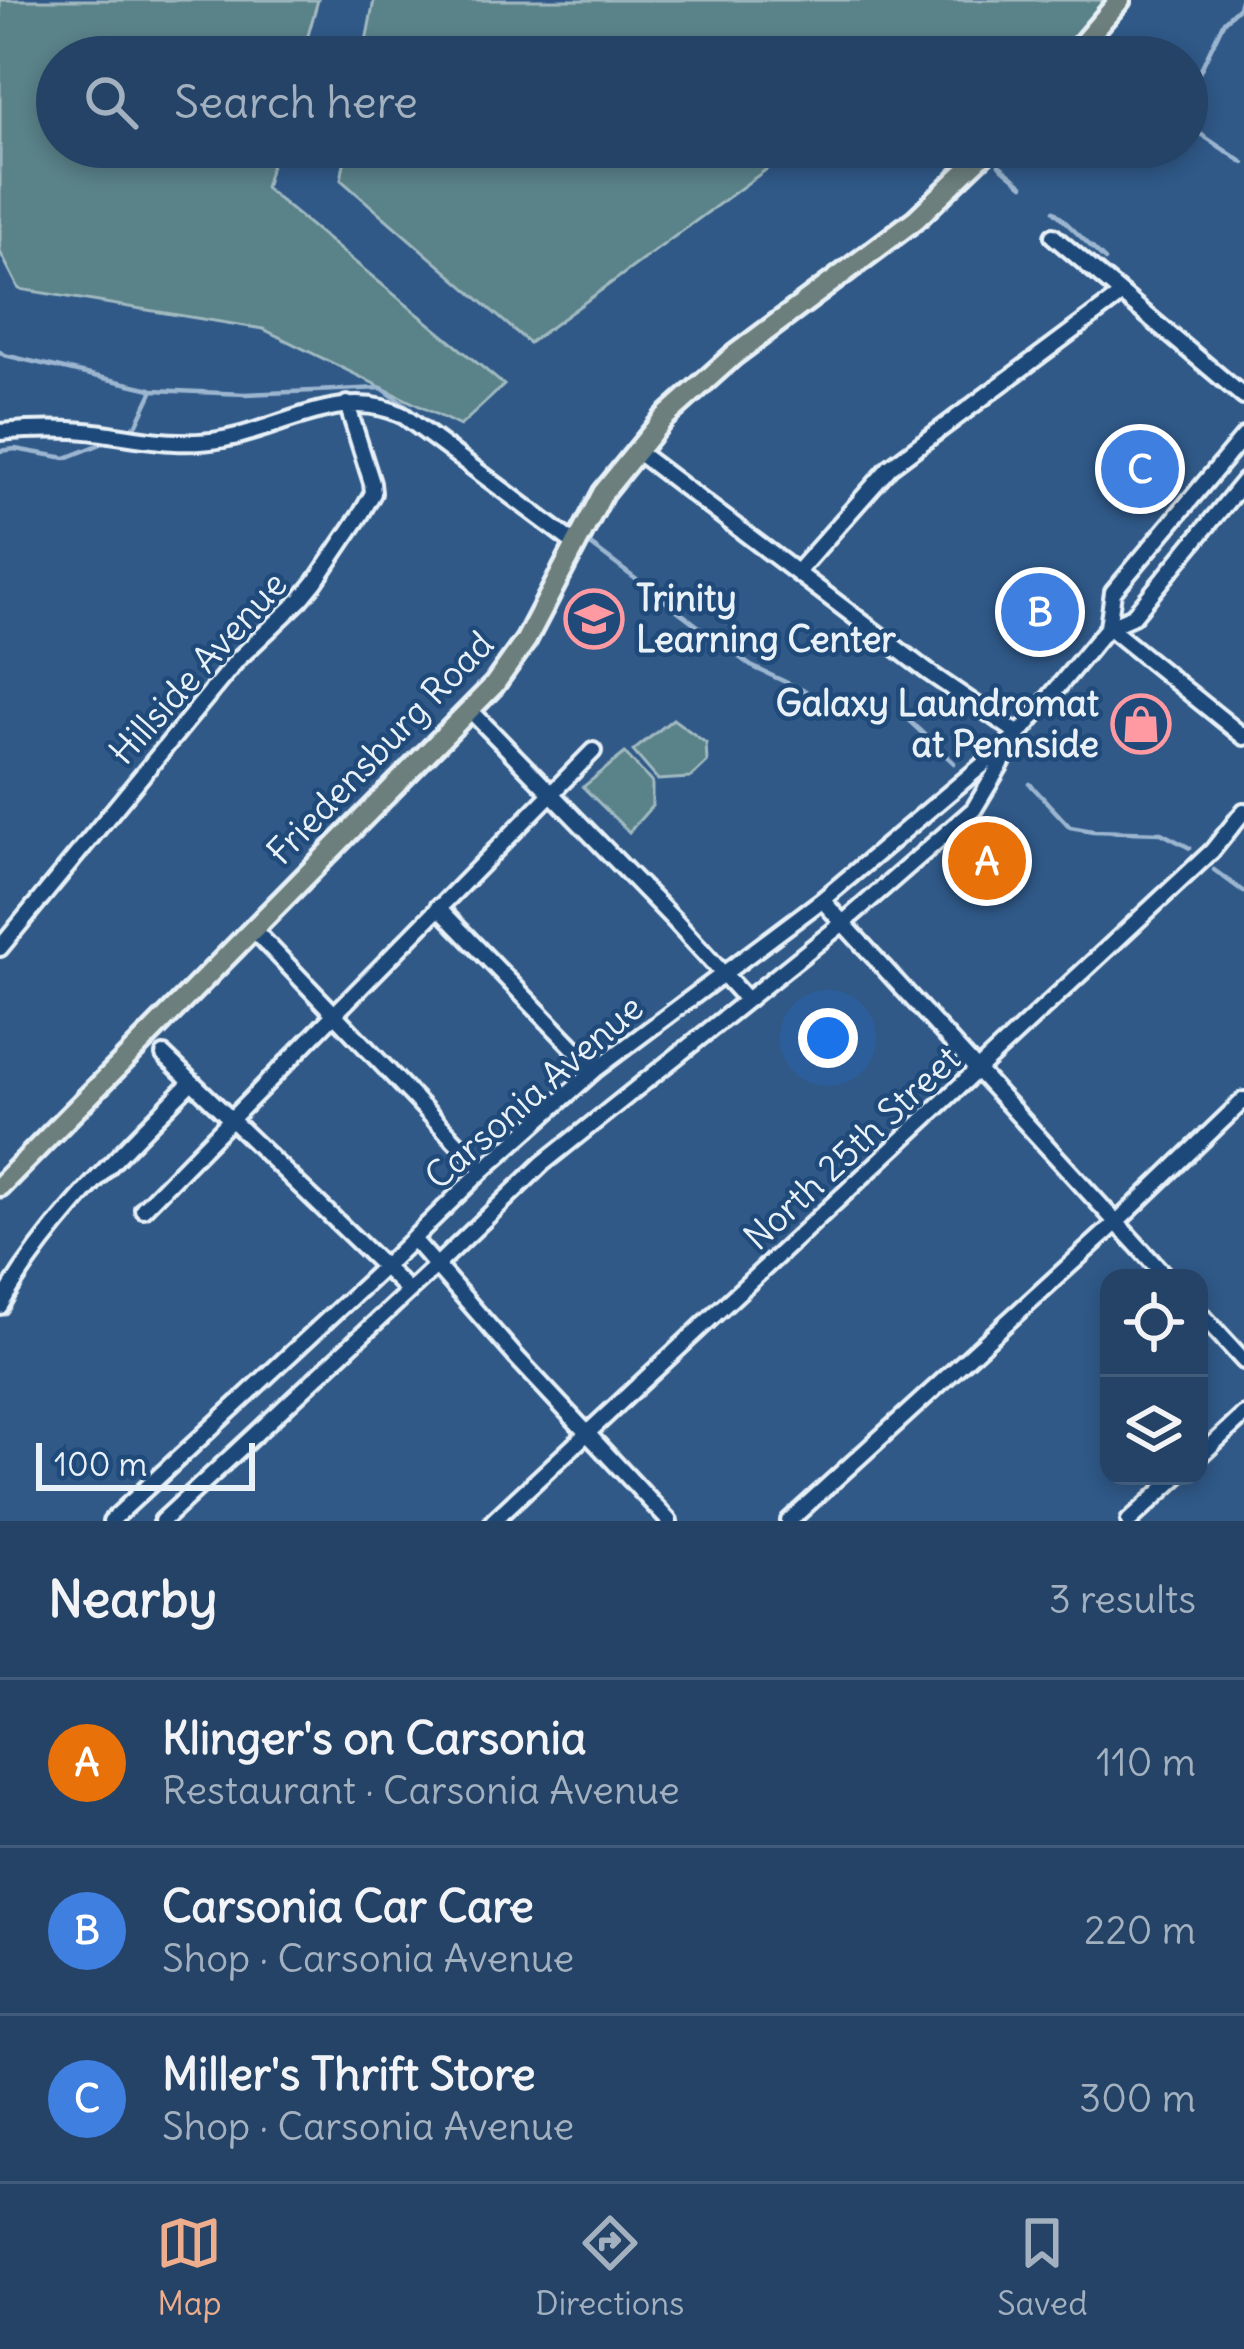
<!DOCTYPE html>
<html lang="en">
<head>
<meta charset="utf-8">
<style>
	body { margin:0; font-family:Delius,sans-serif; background:#2c4a6c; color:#f1f3f6 }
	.controls { position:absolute; right:36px; bottom:36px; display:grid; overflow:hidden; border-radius:24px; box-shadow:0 6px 18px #0003 }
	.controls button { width:108px; height:108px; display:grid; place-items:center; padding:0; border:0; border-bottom:3px solid #415c7a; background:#244366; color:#f1f3f6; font:60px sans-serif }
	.scale { position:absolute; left:36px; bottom:30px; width:219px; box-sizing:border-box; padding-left:12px; border:6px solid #e8f1f8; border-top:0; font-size:33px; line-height:42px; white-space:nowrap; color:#e8f1f8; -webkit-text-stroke:9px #1f4a7a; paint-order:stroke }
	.you { position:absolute; left:828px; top:1038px; width:42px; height:42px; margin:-30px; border:9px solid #fff; border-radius:50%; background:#1a73e8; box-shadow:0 0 0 18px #1a73e833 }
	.badge { display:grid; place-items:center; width:78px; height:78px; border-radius:50%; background:#eead8d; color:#fff; font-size:39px; font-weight:700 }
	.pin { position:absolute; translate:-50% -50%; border:6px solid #fff; box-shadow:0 3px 12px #0006 }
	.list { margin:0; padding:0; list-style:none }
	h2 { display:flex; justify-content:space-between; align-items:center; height:156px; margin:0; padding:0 48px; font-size:51px }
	h2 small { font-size:39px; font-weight:400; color:#a3b0bf }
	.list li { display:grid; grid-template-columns:78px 1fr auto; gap:36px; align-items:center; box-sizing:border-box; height:168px; padding:0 48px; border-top:3px solid #415c7a }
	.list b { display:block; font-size:45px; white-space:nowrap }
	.list p { margin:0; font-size:39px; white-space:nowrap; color:#a3b0bf }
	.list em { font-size:39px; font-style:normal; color:#a3b0bf }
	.icon { flex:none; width:66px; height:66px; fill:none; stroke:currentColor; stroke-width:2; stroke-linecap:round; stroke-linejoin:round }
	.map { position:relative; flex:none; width:1244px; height:1521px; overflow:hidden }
	.search { position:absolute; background:#244366; box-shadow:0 6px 18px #0003; left:36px; right:36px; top:36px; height:132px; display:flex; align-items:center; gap:30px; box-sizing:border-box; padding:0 42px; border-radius:66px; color:#a3b0bf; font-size:45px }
	.sheet { height:660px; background:#244366 }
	nav { display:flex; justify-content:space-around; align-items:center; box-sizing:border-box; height:168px; border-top:3px solid #415c7a; background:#244366; font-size:33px; color:#a3b0bf }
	nav a { display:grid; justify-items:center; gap:6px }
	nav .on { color:#eead8d }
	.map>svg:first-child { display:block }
</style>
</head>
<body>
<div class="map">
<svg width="1244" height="1521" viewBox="0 0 1244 1521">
	<rect width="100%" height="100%" fill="#305988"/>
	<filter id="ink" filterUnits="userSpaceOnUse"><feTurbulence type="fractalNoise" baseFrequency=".00833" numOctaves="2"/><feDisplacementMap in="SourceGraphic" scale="24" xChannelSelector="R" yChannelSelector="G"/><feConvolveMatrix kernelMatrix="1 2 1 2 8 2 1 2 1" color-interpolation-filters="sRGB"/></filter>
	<g filter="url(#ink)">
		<!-- green -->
		<path fill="#5a8289" stroke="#a1bac0" stroke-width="3" d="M0 0H318L302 57H57V147H276L265 188 504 385 460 426 263 329 19 289 0 252Z
			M374 0H1107L1055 57H363Z
			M347 147H797L529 343 341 180Z
			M673 719 706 743 707 762 690 778 658 780 633 751Z
			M625 753 652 783V806L629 832 583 787Z"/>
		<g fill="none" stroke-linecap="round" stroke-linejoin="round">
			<!-- stream -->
			<path stroke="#9cb6d0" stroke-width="4.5" d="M1187 98 1224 21 1239 7 1241 0
				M1187 125 1244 163
				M999 165 1023 185
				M1054 211 1105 260
				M0 352 4 355 151 389
				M125 432 137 424 153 390 245 394 382 388 575 533
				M0 451 15 449 66 458 116 438
				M584 540 751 666 850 712 868 711
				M902 714 954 763
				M1030 784 1070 827 1093 831 1161 833 1190 848
				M1214 870 1244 892"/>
			<defs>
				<path id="minor" d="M1053 236 1244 397
					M0 432C34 429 69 428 103 433 144 439 182 447 224 439 283 428 346 385 404 416L575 544
					M635 450 928 672 1019 734
					M797 572 890 467 1122 294
					M1108 627 1113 592 1244 436
					M1108 627 1244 737
					M471 711 675 921 746 999
					M822 900 1167 1278
					M438 907 595 1070
					M253 929 483 1170
					M0 948 237 660 301 599 315 582 361 514 373 493 372 483 347 404
					M164 1055 408 1290
					M143 1209 593 751
					M413 1239 517 1358 669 1521
					M0 1306C49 1220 122 1153 191 1082
					M1199 1312 1244 1361
					M1199 1457 1244 1415
					M111 1521 384 1267 483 1170 595 1070 822 900 1011 741
					M162 1521 436 1266 542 1164 843 923 974 809 1019 734 1108 627 1133 616 1244 481
					M493 1521 1212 851 1244 811
					M789 1521 1116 1223 1244 1100
					M1129 1521 1178 1476"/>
				<path id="major" d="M1071 57 1120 0
					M0 1186 494 685 526 640 603 493 664 418 733 356 916 219 991 147"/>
			</defs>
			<!-- minor casing -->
			<use href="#minor" stroke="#e8f1f8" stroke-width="22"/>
			<!-- major casing -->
			<use href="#major" stroke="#e8f1f8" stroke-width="27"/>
			<!-- minor -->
			<use href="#minor" stroke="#1f4a7a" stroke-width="14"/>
			<!-- major -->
			<use href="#major" stroke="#6c7f7c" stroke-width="18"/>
		</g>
	</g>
	<!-- icons -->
	<defs>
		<symbol id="school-ring" viewBox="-11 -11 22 22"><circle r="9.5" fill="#1f4a7a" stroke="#ff9aa2" stroke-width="1.5"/><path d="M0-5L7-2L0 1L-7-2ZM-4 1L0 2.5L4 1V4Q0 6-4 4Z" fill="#ff9aa2"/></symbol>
		<symbol id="shop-ring" viewBox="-11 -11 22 22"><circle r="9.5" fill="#1f4a7a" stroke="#ff9aa2" stroke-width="1.5"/><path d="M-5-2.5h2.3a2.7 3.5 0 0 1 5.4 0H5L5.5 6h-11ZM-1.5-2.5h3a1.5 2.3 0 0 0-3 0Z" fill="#ff9aa2"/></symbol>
	</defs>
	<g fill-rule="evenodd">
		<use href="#school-ring" x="561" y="586" width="66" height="66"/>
		<use href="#shop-ring" x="1108" y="691" width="66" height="66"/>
	</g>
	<g text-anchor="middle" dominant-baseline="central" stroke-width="9" stroke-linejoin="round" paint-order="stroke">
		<!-- poi labels -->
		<g font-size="36" font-weight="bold" fill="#e8f1f8" stroke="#1f4a7a" text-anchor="start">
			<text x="636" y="598">Trinity<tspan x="636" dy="41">Learning Center</tspan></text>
			<text x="1099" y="703" text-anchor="end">Galaxy Laundromat<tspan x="1099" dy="41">at Pennside</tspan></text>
		</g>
		<!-- street labels -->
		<g font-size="36" fill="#e8f1f8" stroke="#1f4a7a">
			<text transform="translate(198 668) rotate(-48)">Hillside Avenue</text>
			<text transform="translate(380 748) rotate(-46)">Friedensburg Road</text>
			<text transform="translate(534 1092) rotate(-41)">Carsonia Avenue</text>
			<text transform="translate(852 1148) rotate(-43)">North 25th Street</text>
		</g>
	</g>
</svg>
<div class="controls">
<button><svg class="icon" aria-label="locate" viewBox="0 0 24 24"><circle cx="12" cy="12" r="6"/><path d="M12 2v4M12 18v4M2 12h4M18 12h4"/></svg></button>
<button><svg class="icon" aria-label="layers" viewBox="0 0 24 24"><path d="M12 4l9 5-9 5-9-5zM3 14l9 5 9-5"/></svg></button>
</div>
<div class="scale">100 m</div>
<div class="you"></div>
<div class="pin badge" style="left:987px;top:861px;background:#e8710a">A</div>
<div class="pin badge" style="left:1040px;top:612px;background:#3f7fe0">B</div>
<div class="pin badge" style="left:1140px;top:469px;background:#3f7fe0">C</div>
<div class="search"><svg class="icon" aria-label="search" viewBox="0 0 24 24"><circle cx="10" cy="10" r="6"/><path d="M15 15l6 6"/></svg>Search here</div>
</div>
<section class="sheet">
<h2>Nearby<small>3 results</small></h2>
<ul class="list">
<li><span class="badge" style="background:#e8710a">A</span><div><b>Klinger's on Carsonia</b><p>Restaurant · Carsonia Avenue</p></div><em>110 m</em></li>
<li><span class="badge" style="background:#3f7fe0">B</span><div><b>Carsonia Car Care</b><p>Shop · Carsonia Avenue</p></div><em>220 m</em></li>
<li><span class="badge" style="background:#3f7fe0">C</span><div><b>Miller's Thrift Store</b><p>Shop · Carsonia Avenue</p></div><em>300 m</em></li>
</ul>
</section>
<nav>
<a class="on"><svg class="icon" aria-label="map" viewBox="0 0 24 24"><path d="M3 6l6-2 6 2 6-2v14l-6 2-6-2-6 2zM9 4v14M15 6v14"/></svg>Map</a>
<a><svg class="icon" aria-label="directions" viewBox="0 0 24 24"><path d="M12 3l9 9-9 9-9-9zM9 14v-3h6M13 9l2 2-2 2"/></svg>Directions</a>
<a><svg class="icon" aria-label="saved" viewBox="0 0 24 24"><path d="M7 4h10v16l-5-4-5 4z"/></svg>Saved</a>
</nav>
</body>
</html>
